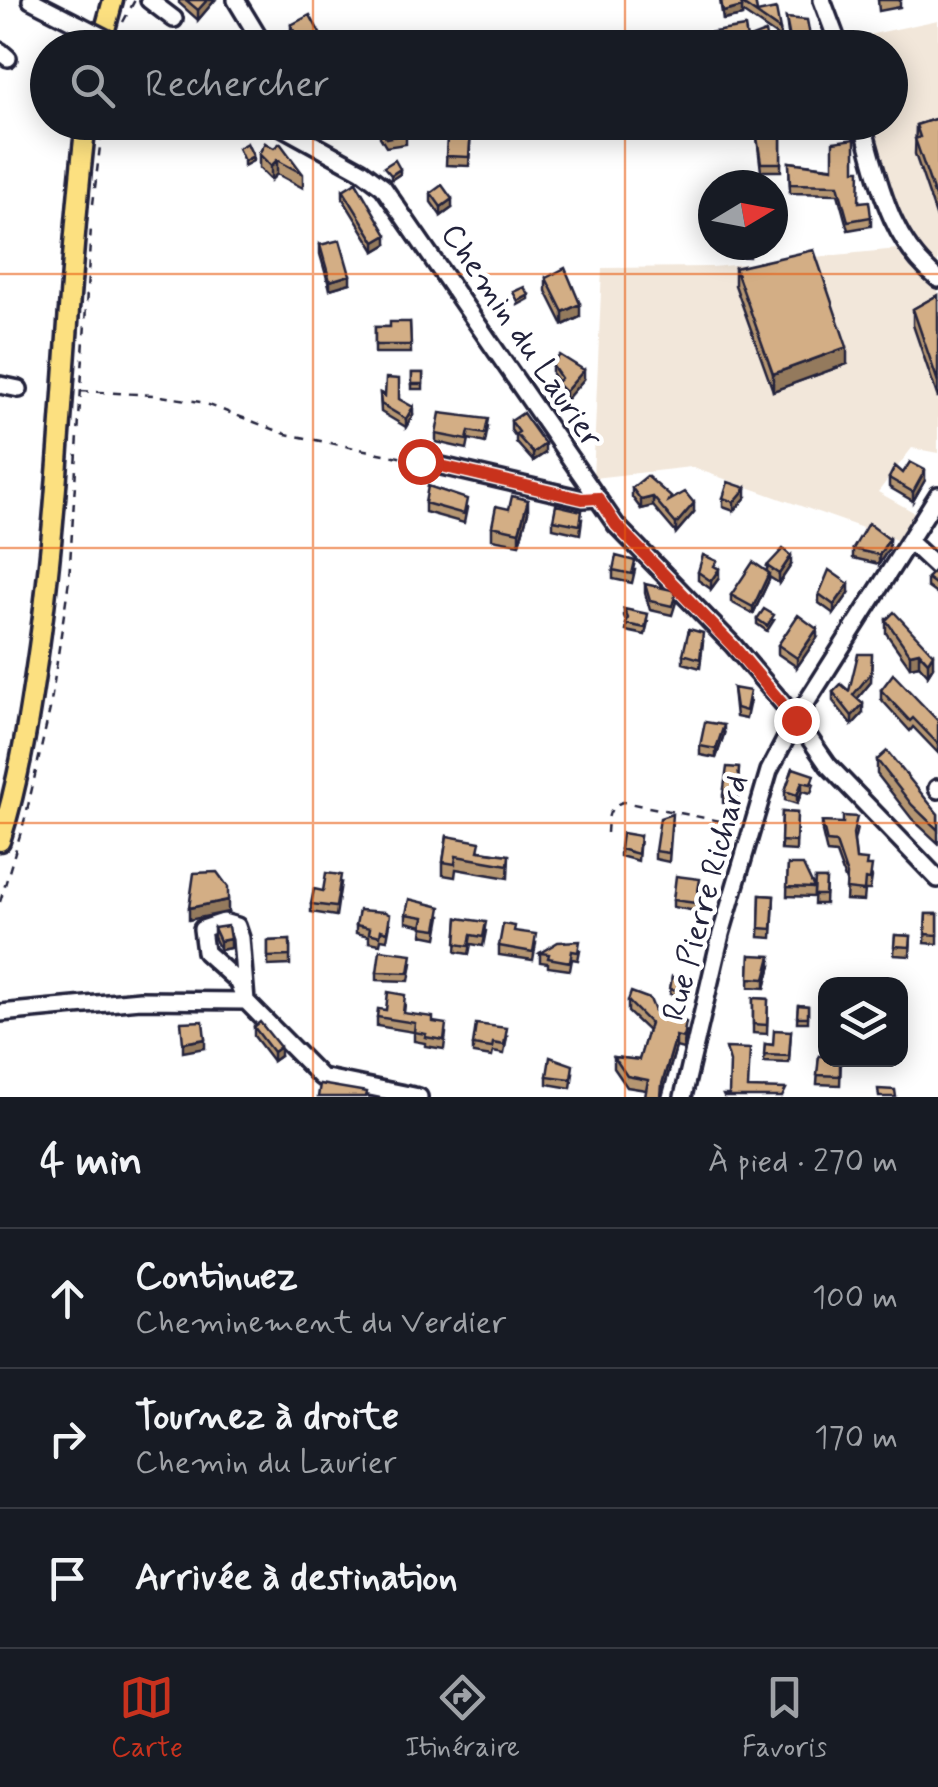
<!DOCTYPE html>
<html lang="fr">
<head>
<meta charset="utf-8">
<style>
	body { margin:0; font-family:Mynerve,sans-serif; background:#242831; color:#f1f3f6 }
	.controls { position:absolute; right:30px; bottom:30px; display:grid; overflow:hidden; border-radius:20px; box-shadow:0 5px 25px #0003 }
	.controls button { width:90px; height:90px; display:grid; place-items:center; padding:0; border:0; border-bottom:2px solid #363941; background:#171b24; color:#f1f3f6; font:50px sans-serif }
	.compass { position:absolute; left:698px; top:170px; width:90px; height:90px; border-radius:50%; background:#171b24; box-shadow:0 5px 25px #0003; rotate:80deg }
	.stop { position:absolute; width:30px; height:30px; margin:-22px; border:8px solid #c8321e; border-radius:50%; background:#fff }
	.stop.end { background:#c8321e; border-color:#fff; box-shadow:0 2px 10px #0008 }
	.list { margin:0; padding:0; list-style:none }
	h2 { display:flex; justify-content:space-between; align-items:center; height:130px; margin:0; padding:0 40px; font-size:42px }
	h2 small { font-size:32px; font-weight:400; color:#9ea1a6 }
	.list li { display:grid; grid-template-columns:65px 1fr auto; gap:30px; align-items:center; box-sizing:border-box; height:140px; padding:0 40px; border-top:2px solid #363941 }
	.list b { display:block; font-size:38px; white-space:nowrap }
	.list p { margin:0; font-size:32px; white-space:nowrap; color:#9ea1a6 }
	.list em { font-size:32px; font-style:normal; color:#9ea1a6 }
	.icon { flex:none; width:55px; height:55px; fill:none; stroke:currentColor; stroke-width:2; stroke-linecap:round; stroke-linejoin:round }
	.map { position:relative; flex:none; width:938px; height:1097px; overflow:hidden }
	.search { position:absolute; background:#171b24; box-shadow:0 5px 25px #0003; left:30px; right:30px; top:30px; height:110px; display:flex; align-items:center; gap:25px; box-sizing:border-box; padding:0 35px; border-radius:55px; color:#9ea1a6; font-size:38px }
	.sheet { height:550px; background:#171b24 }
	nav { display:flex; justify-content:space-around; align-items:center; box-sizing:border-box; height:140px; border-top:2px solid #363941; background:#171b24; font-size:28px; color:#9ea1a6 }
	nav a { display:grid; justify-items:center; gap:5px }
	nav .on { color:#c8321e }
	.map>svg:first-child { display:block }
</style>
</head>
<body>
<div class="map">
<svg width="938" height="1097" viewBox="0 0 938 1097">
	<rect width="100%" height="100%" fill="#fff"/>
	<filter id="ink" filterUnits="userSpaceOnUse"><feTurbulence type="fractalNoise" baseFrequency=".01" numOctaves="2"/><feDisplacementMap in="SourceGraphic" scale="20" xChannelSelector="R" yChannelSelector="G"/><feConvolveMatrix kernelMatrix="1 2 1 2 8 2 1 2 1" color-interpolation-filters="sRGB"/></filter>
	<g filter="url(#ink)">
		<!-- built -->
		<path fill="#f2e7da" d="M938 20V453L912 448 878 492 917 514 902 542 691 467 593 478 602 268 712 267 908 248 869 123 890 122V48L847 47 845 40Z"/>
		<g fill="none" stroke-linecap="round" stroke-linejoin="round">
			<defs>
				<path id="minor" d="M31 0 80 25
					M149 0 174 19
					M236 0 265 48
					M822 0 840 48
					M0 51 8 58
					M273 122 362 171 383 187 616 525 733 645 796 719 828 765 938 879
					M862 122C879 181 889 240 938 279
					M0 385 19 389
					M420 461 583 499 598 498
					M910 542 938 568
					M937 788 938 790
					M223 922 237 926 241 938 246 1001 237 981 205 952 202 929Z
					M0 1013 140 1000 246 1001 321 1077 419 1097
					M683 1097 721 934 769 771 796 719 938 495"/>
				<path id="major" d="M100 48 113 0
					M0 841C20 778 30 711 39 647 63 473 65 297 86 122"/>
			</defs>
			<!-- minor casing -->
			<use href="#minor" stroke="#22223b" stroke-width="22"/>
			<!-- major casing -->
			<use href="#major" stroke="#22223b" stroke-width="25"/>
			<!-- path -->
			<path stroke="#22223b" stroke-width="2.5" stroke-dasharray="8 8" stroke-linecap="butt" d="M123 22 135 0
				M93 204 103 122
				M81 391 154 395 201 402 286 434 409 459
				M607 833C608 818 607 807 623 802L741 825
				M0 902 26 815 50 709 69 580 91 227"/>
			<!-- minor -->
			<use href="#minor" stroke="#fff" stroke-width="15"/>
			<!-- major -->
			<use href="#major" stroke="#fce080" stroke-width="18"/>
			<defs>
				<path id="minor-bridge" d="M80 25 125 48"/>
			</defs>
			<!-- minor-bridge casing -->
			<use href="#minor-bridge" stroke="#22223b" stroke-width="22" stroke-linecap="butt"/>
			<!-- minor-bridge -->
			<use href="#minor-bridge" stroke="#fff" stroke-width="15"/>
		</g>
		<!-- wall -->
		<path fill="#b59672" stroke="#22223b" stroke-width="2.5" d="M179 0H215L198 20 179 3Z
			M720 0H755L757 13 780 30V38L742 12V16L723 20Z
			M878 0H902L900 1V7L879 11Z
			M786 18 810 36V45L790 48Z
			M291 25 323 47 299 48 291 34Z
			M701 34 747 39 768 48H726V46L703 48Z
			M938 118V221L915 154 916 125Z
			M448 122 457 126 471 127 469 166 446 165Z
			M599 122H631V123L600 127Z
			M696 122H712V126L697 129Z
			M380 128 406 134V144L386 147 380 137Z
			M757 137H781V171H761Z
			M265 143 303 174V188L277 174 271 180 259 168V154Z
			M789 162 855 170 859 202 871 217V226L848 230 838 194 790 193Z
			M343 190 387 244 375 251 343 199Z
			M431 193 452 208 441 216 431 202Z
			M320 245 350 283 330 289 320 254Z
			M728 245H749V257L731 256V250L728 249Z
			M735 268 847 364 773 391 735 285Z
			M546 278 580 317 563 325 546 291Z
			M938 295V398L913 325V309Z
			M410 322 411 353H375V327H390Z
			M552 365 584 379 565 401 556 392 558 382 552 374Z
			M412 373H423V389H412Z
			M380 393 399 399 413 415 406 427 381 412Z
			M511 421 545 453 533 461 516 442V437L511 430Z
			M488 427 485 443 469 439 467 449 436 442V434Z
			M903 473 925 480 913 501 889 487V478Z
			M632 488 694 512 676 533 653 506 641 509 632 497Z
			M746 497 734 511 723 507V498Z
			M425 503 467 508 464 523 425 512Z
			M509 509 528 512 519 544 492 539V526Z
			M582 519 580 534 553 528V520Z
			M889 548 879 564 853 558V549Z
			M791 565 779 583 769 577V580L753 614 731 602V595L767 571V566Z
			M717 568 719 578 711 589 698 580V572Z
			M613 570H635L632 583 613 579Z
			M938 570V595L927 587V578Z
			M645 584 676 602 672 615 650 610 645 593Z
			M849 593 834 614 819 603V594Z
			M624 609 648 622 645 635 626 631 627 623 624 616Z
			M757 619 774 620 767 631 757 624Z
			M886 620 933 667 928 675 919 665 910 667 886 633Z
			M817 638 797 667 778 654V645Z
			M703 642 700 668 683 663V654Z
			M871 682 857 699 863 713 852 725 833 701V692L849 691Z
			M733 688 750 700 746 719 736 717Z
			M881 690 938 721V753L913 727 910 731 881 699Z
			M724 734 716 758 700 755V746Z
			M877 760 938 814V843L912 819 877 774Z
			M739 768 737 805 723 803V795Z
			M793 768 814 784 811 793 802 791 797 804 785 800V791Z
			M782 812 797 813 796 851 781 850Z
			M822 822 857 828 854 841 856 859 866 866 872 877 870 890H865L864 901 846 900 847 884 836 854 827 853 822 832Z
			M672 823 669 862 655 859V851Z
			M447 836 480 851 509 855 508 878 456 869 455 877 443 875V862Z
			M640 836 638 861 620 856V849Z
			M788 865 814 888V897L787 896Z
			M815 879H826L825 904H814Z
			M341 883 336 916 311 912V904L323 891Z
			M700 887 696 911 673 907V900Z
			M760 895 774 896 772 938 759 937Z
			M406 914 441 916 437 938 422 935 423 926 406 922Z
			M926 914H938V944L925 943Z
			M458 918 486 931 483 946 471 944 469 954 456 952Z
			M390 924 387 940 381 939 380 944 369 942V936L356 933V925Z
			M214 928 230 948 220 950 214 937Z
			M895 935 911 936 910 956 894 955Z
			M290 940V965L268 966V941Z
			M536 943 533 960 499 955V946Z
			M580 950 578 960 572 959 570 970 548 967V963L540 962V953Z
			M750 955 771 965 765 988 749 987Z
			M412 963 409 981 377 980V972Z
			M672 977 680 984 678 995 670 994Z
			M753 998 768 999 767 1034 753 1033Z
			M628 1001 655 1011 686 1032 683 1049 676 1047 662 1097 646 1090 627 1087 614 1068V1057L639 1060 648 1031 628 1012Z
			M405 1004 404 1013 433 1022 446 1033 444 1049 425 1046V1043L414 1041V1032L377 1026V1017L386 1010Z
			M798 1005 808 1006V1022H797Z
			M254 1027 280 1056 273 1061 254 1036Z
			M791 1031 789 1063 764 1062 765 1044 773 1045Z
			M507 1037 504 1054 493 1052 492 1057 473 1054V1045Z
			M819 1056 841 1060 840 1085 817 1084Z
			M573 1073 571 1088 547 1084V1076Z"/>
		<!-- shaded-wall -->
		<path fill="#947a5d" stroke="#22223b" stroke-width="2.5" d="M207 0H215L198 20V10Z
			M742 7V16L723 20V12Z
			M323 39 322 48H306Z
			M253 156V161L244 166V161Z
			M277 160V174L271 180V166Z
			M400 169V174L391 180V175Z
			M452 199V208L441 216V207Z
			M387 235V244L375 251V242Z
			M350 275V283L330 289V281Z
			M529 295V299L518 305V301Z
			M580 304V317L563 325V312Z
			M847 347V364L773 391V374Z
			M584 370V379L565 401V392Z
			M413 407V415L406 427V419Z
			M545 444V453L533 461V453Z
			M925 470V480L913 501V492Z
			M746 488V497L734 511V502Z
			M653 497V506L641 509V500Z
			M528 500V512L519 544V532Z
			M694 503V512L676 533V524Z
			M889 539V548L879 564V555Z
			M791 556V565L779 583V574Z
			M719 569V578L711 589V581Z
			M769 573V580L753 614V607Z
			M849 584V593L834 614V605Z
			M817 629V638L797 667V658Z
			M919 652V665L910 667V654Z
			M872 654 871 682 853 704V695Z
			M933 654V667L928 675V662Z
			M863 704V713L852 725V716Z
			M724 725V734L716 758V749Z
			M802 782V791L797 804V795Z
			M228 900V912L189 920V908Z
			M230 939V948L220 950V941Z
			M771 956V965L765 988V979Z
			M676 1036V1047L661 1097 662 1084Z
			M205 1039V1048L183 1052V1043Z
			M280 1047V1056L273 1061V1052Z"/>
		<!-- building -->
		<path fill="#d3ae85" stroke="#22223b" stroke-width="2.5" d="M186 0H207L198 10Z
			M721 0H755L757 13 776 9 780 30 741 3 742 7 723 12Z
			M310 15 323 39 303 48 291 25Z
			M786 18 807 20 810 36 790 39Z
			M745 27 747 39 765 32 768 48H727L726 39 703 43 701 34Z
			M637 37 639 47 601 48V44Z
			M938 118V205L915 139 920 137 916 125Z
			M385 122H405L406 134 386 138 380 128Z
			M448 122H457V126L471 127 469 157 446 156Z
			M757 137H781V163H761Z
			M855 139V170H860L859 202 869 201 871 217 848 221 838 185 790 184 789 162 833 168V142Z
			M247 143 253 156 244 161 238 148Z
			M265 143 274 148 280 143 303 174 277 160 271 166 259 154Z
			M395 160 400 169 391 175 384 167Z
			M356 182 387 235 375 242 343 190Z
			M442 185 452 199 441 207 431 193Z
			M340 240 350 275 330 281 320 245Z
			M731 245H749V249L731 248Z
			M814 250 847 347 773 374 735 268Z
			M565 268 580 304 563 312 546 278Z
			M524 287 529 295 518 301 513 292Z
			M938 295V382L913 309Z
			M390 322H410L411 345H375V327H390Z
			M560 355 584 370 565 392 556 383 561 378 552 365Z
			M412 373H423V384H412Z
			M386 378 399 379V399L413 407 406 419 381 404 380 393 385 396Z
			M440 413 488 419 485 434 469 431 467 440 436 434Z
			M523 413 545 444 533 453 516 434 519 432 511 421Z
			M910 462 925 470 913 492 889 478 895 466 903 473Z
			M647 476 671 497 669 501 685 492 694 503 676 524 653 497 641 500 632 488Z
			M728 482 746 488 734 502 723 498Z
			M428 486 467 499 464 514 425 503Z
			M512 496 528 500 519 532 492 526 496 506 509 509Z
			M556 505 582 511 580 525 553 520Z
			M868 523 889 539 879 555 853 549Z
			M783 549 791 556 779 574 767 566Z
			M703 555 717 561 714 566 719 569 711 581 698 572Z
			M616 556 635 561 632 574 613 570Z
			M753 562 769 573 753 607 731 595Z
			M829 570 849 584 834 605 819 594Z
			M935 570H938V586L927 578Z
			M645 584 672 590 676 593 672 606 650 601Z
			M624 609 648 614 645 628 626 624 628 618Z
			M764 609 774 615 767 626 757 619Z
			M894 612 933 654 928 662 919 652 910 654 886 620Z
			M798 615 817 629 797 658 778 645Z
			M689 629 703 633 700 659 683 654Z
			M858 654H872L871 673 853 695 863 704 852 716 833 692 841 684 849 691Z
			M893 674 938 721V744L913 718 910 721 881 690Z
			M733 688 750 691 746 711 736 708Z
			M705 722 724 725 716 749 700 746Z
			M887 751 938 814V830L912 805 877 760Z
			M727 767 739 768 737 797 723 795Z
			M793 768 814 775 811 784 802 782 797 795 785 791Z
			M782 812 797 813 796 842 781 841Z
			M672 814 669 853 655 851 660 818Z
			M843 816 857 817 853 834 856 859 867 860 866 866H872L870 880 865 879 864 891 846 889 847 875 836 843 827 842 822 822 843 823Z
			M622 833 640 836 638 854 620 849Z
			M447 836 480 842 478 851 509 855 508 865 456 856 455 864 443 862Z
			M788 865H803L814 888 787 887Z
			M217 872 228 887V900L189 908 194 873Z
			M326 873 341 875 336 907 311 904 314 889 323 891Z
			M676 876 700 879 696 903 673 900Z
			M815 879H826L825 895H814Z
			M760 895 774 896 772 929 759 928Z
			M409 899 441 907 437 929 422 927 424 917 406 914Z
			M359 910 385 912 390 915 387 932 381 930 380 936 369 933 370 928 356 925Z
			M926 914H938V935L925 934Z
			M458 918 486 922 483 937 471 935 469 946 456 944Z
			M503 924 515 926 514 931 536 934 533 952 499 946Z
			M228 926 230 939 220 941 214 928Z
			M895 935 911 936 910 947 894 946Z
			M290 940V956L268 957V941Z
			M580 941 578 952 572 951 570 962 548 958 549 954 540 953 558 942Z
			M380 950 412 954 409 973 377 972Z
			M750 955 771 956 765 979 749 978Z
			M672 977 680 979 678 990 670 989Z
			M388 992 405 995 403 1013 433 1017V1022L446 1024 444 1040 425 1037 426 1034 414 1032 415 1023 377 1017 378 1009 386 1010Z
			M631 992 650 999 655 1011 686 1022 683 1038 676 1036 662 1084 661 1097H645L648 1080 627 1076 614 1057 639 1060 650 1023 628 1001Z
			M753 998 768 999 767 1025 753 1024Z
			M798 1005 808 1006V1017H797Z
			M203 1021 205 1039 183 1043 181 1022Z
			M260 1022 280 1047 273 1052 254 1027Z
			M476 1024 507 1028 504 1045 493 1043 492 1048 473 1045Z
			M774 1030 791 1031 789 1056 764 1055 765 1044 773 1045Z
			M726 1048 750 1049 748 1088 786 1089 782 1097H724L723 1095H729L730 1062Z
			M819 1056H826V1060H840V1076L817 1075Z
			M550 1057 573 1065 571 1079 547 1076Z
			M320 1084 367 1092 366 1097H318Z
			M878 1089 895 1090 896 1097H879Z"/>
	</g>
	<g fill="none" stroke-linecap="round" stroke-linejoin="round" filter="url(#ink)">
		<!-- route -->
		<path stroke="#c8321e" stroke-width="12" d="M420 461 582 499 598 498 616 525 733 646 796 720"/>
	</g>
	<!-- grid -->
	<path fill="none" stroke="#e8590c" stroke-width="2.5" stroke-opacity="0.55" d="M313 0V48M625 0V48M313 122V1097M625 122V1097M0 274H938M0 548H938M0 823H938"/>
	<g text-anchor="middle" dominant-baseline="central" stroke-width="9" stroke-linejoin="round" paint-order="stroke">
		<!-- street labels -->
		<g font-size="32" fill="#22223b" stroke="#fff">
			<text transform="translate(521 336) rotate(56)">Chemin du Laurier</text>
			<text transform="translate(706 898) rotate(-75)">Rue Pierre Richard</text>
		</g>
	</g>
</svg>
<div class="controls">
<button><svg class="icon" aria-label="layers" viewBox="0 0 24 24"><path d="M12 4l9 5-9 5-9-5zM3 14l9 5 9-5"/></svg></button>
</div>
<svg class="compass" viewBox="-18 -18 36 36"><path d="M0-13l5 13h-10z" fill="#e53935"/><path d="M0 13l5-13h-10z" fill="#9ea1a6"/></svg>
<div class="stop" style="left:420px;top:461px"></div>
<div class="stop end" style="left:796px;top:720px"></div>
<div class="search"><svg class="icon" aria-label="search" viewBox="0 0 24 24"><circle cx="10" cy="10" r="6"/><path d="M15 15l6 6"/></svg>Rechercher</div>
</div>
<section class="sheet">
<h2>4 min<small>À pied · 270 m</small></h2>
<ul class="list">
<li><svg class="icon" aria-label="ahead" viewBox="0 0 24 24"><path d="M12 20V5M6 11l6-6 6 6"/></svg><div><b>Continuez</b><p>Cheminement du Verdier</p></div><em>100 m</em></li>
<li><svg class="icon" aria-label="right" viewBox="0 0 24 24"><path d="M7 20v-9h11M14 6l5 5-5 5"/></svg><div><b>Tournez à droite</b><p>Chemin du Laurier</p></div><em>170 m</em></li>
<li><svg class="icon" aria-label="arrive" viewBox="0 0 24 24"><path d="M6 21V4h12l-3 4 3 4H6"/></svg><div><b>Arrivée à destination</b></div></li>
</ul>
</section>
<nav>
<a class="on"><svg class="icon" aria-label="map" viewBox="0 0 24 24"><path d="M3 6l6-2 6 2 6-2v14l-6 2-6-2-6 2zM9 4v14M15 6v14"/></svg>Carte</a>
<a><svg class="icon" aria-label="directions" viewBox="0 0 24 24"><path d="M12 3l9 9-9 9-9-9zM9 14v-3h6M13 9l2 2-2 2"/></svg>Itinéraire</a>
<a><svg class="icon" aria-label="saved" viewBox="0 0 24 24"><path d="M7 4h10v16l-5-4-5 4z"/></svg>Favoris</a>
</nav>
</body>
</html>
